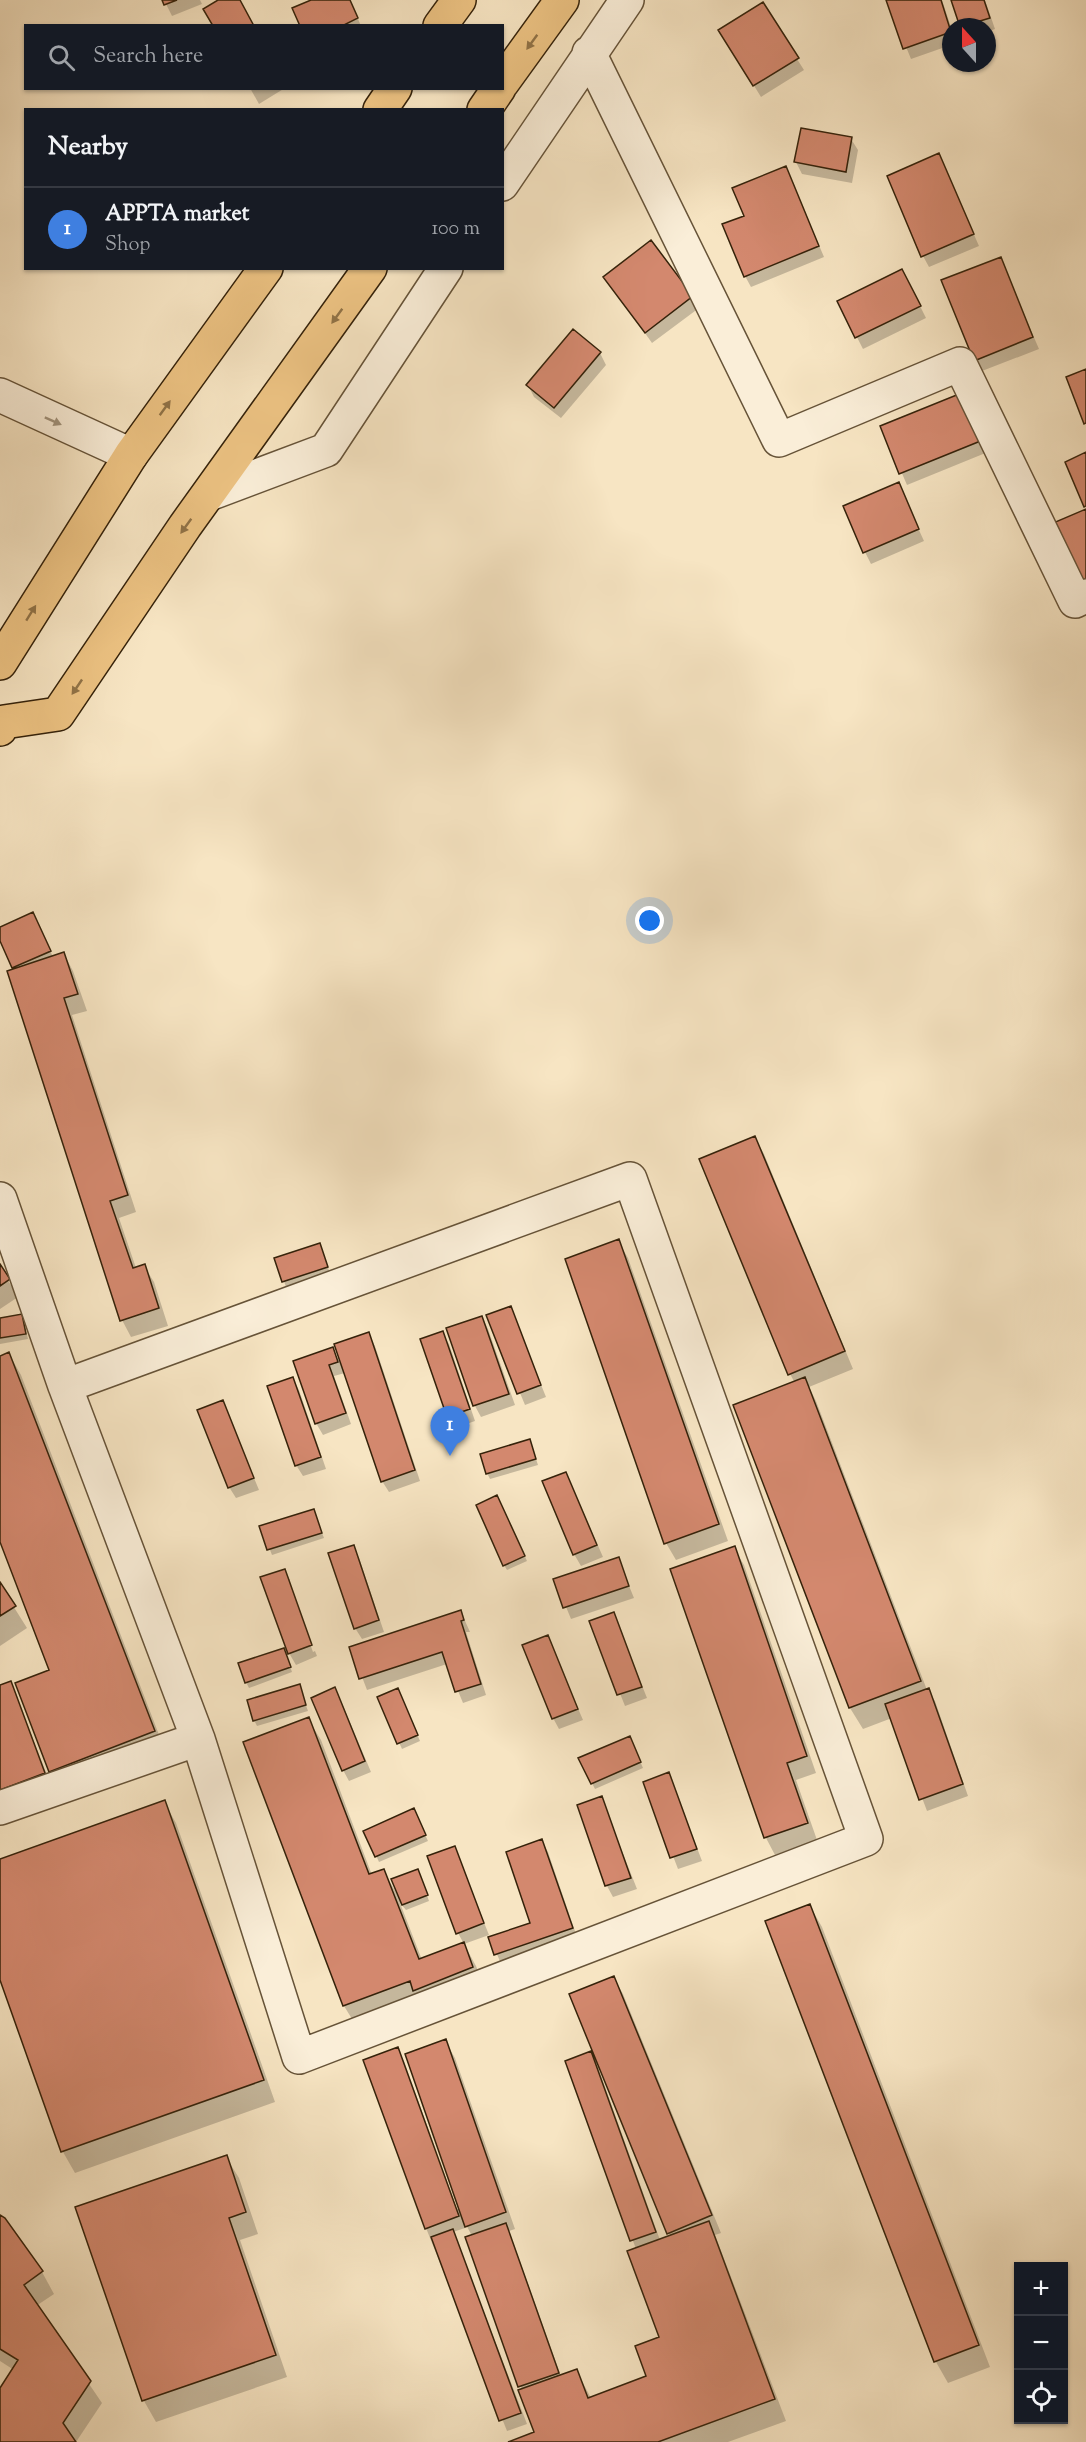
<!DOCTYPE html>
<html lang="en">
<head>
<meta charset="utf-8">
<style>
	body { margin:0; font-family:"Sorts Mill Goudy",serif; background:#242831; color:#f1f3f6 }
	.controls { position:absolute; right:18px; bottom:18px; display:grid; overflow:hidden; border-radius:0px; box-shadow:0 2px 4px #0004 }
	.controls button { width:54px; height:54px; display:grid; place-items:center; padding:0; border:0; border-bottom:2px solid #363941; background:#171b24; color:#f1f3f6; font:30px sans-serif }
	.compass { position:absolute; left:942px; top:18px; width:54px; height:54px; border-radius:50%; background:#171b24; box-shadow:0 2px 4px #0004; rotate:339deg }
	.you { position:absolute; left:650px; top:921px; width:21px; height:21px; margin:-15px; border:4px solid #fff; border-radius:50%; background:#1a73e8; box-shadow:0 0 0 9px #1a73e833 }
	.badge { display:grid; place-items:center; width:39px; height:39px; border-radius:50%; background:#ea580c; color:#fff; font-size:20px; font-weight:700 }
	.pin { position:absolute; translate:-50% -50px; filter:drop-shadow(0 2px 3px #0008) }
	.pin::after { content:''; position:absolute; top:32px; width:21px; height:18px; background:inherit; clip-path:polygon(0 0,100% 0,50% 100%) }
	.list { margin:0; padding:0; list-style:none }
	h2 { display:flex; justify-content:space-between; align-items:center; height:78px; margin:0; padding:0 24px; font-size:26px }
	h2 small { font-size:20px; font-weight:400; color:#9ea1a6 }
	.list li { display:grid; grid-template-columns:39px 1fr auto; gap:18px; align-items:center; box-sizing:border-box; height:84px; padding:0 24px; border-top:2px solid #363941 }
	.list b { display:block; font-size:22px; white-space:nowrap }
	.list p { margin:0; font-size:20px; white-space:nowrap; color:#9ea1a6 }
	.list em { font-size:20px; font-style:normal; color:#9ea1a6 }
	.icon { flex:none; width:33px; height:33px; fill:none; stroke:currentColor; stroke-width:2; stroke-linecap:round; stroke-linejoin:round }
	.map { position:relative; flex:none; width:1086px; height:2442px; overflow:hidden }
	.search { position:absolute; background:#171b24; box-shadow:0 2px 4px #0004; left:24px; top:24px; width:480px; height:66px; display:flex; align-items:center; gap:15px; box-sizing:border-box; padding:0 21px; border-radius:0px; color:#9ea1a6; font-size:22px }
	.panel { position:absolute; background:#171b24; box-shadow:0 2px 4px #0004; left:24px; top:108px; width:480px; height:162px; border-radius:0px }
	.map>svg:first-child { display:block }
</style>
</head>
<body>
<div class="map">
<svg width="1086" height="2442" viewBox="0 0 1086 2442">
	<rect width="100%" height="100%" fill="#f7e5c3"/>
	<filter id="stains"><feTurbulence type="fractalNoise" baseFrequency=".00333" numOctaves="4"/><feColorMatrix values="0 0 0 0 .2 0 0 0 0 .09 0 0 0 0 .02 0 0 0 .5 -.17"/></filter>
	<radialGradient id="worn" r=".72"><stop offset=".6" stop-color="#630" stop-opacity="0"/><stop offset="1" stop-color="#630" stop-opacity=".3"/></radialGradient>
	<!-- shadow -->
	<path fill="#0003" fill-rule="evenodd" d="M164 0H200L202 4 172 16Z
		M315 0H350L361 26H302Z
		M887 0H942L951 27V45L911 59Z
		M952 0H985L995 29 987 32V27H962Z
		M727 42 797 59 804 70 761 97Z
		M250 88H285L259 104Z
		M851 139 858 150 852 183 802 174 796 162Z
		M939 155 979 246 929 267 923 256Z
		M786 168 824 257 751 287 745 276Z
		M1000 259 1039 349 982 371 975 360Z
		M605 277 692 297 699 308 652 343Z
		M908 282 926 318 863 349 839 302Z
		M600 353 606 365 561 418 534 397 528 385Z
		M963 394 988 452 907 485 882 427Z
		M898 484 924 541 871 564 865 552Z
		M33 914 53 957 64 954 73 971 87 1011 72 1015 136 1212 119 1218 136 1268 144 1266 154 1282 168 1326 131 1337 122 1320 15 970 0 937V928Z
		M754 1137 764 1154 853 1369 809 1387 816 1401 927 1690 935 1701 968 1796 927 1811 892 1718 863 1729 850 1708 735 1406 795 1383 790 1374Z
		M618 1241 628 1258 728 1541 676 1560 666 1543 567 1260Z
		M319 1244 330 1273 286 1287 276 1258Z
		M0 1267 18 1297 0 1309Z
		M510 1308 546 1397 525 1405 488 1316Z
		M22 1315 28 1339 0 1344V1319Z
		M482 1317 488 1329 515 1405 481 1417 475 1406 448 1329Z
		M442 1333 449 1344 475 1421 455 1428 448 1416Z
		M369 1334 375 1346 420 1481 389 1492 382 1481 345 1373 334 1376 351 1424 323 1435 316 1423 332 1349 340 1362Z
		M9 1354 21 1375 166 1753 63 1793 51 1771V1671L0 1537V1357Z
		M293 1379 299 1390 326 1469 303 1476 296 1465Z
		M222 1402 259 1490 236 1498 229 1487Z
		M530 1441 538 1465 490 1479 487 1473Z
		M566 1473 603 1557 581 1566 574 1554Z
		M500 1502 527 1561 507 1570 504 1565Z
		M313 1510 324 1538 272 1555 261 1527Z
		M353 1547 359 1558 384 1632 362 1639 355 1628Z
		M734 1548 744 1565 816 1773 796 1780 817 1840 775 1855 766 1838 672 1570Z
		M618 1559 634 1598 571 1619 555 1580Z
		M284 1570 290 1580H287L313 1652 315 1651 317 1656 296 1665 289 1653Z
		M0 1585 27 1628 0 1646Z
		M461 1612 470 1632H466L486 1695 463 1703 447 1664 367 1690 351 1648Z
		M613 1613 647 1698 625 1706 591 1621Z
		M547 1637 583 1720 559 1729 553 1718Z
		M286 1655 292 1672 249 1688 246 1682Z
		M11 1683 51 1785 8 1801 0 1785V1687Z
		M299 1686 308 1711 257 1726 254 1720Z
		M400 1695 420 1741 402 1749 379 1698Z
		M341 1701 371 1772 349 1781 343 1770Z
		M308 1719 321 1740 372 1875 383 1870 397 1894 420 1876 429 1901 406 1910 400 1903 422 1960 464 1944 458 1933 454 1847 489 1935 464 1944 476 1966 485 1989 357 2027 344 2006 245 1742Z
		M632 1743 643 1768 595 1789 580 1759Z
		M669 1774 702 1861 678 1869 645 1783Z
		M601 1798 637 1889 613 1897 607 1886 579 1806Z
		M164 1802 176 1823 275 2102 75 2173 63 2152 0 1975V1860Z
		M416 1816 428 1841 379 1862 365 1831Z
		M542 1841 548 1852 578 1940 502 1966 490 1938 532 1924Z
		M810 1906 822 1927 990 2367 948 2383 936 2362 767 1922Z
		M613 1977 623 1994 721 2233 715 2235 786 2421 728 2442H512L536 2433 472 2236 464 2221 465 2228 453 2232 527 2424 507 2431 426 2228 397 2049 404 2061 457 2209 460 2208 445 2041 455 2058 515 2229 509 2231 561 2376 576 2370 591 2398 648 2377 661 2338 636 2249 567 2062 590 2053 600 2066ZM601 2069 669 2233 671 2237 660 2240 599 2070Z
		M226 2157 239 2178 258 2234 240 2240 287 2377 156 2422 144 2401 77 2208Z
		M0 2216 42 2272 54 2294 36 2306 102 2403 76 2442H0V2391L14 2370 0 2361Z"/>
	<!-- building -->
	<path fill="#d3886e" stroke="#35220a" stroke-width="1.5" d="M162 0H177L164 5Z
		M218 0H240L254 26H213L203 9Z
		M311 0H350L358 18 342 26H300L292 8Z
		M886 0H941L951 32 903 49Z
		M951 0H984L990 18 960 27Z
		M763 2 799 58 753 86 718 30Z
		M801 128 852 137 846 172 794 162Z
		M939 153 974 234 921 257 887 176Z
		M786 166 819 246 744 277 722 224 744 216 732 188Z
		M651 240 693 296 645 333 603 277Z
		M1001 257 1033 337 974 361 941 280Z
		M902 269 921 306 855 338 837 301Z
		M573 329 601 352 554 408 526 385Z
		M1086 369V423L1084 424 1066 377Z
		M964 392 983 440 899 474 880 426Z
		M1086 452V506L1084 507 1065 462Z
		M899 482 919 529 863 553 843 506Z
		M1086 509V586L1053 523Z
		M33 912 51 951 12 968 0 941V927Z
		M64 952 78 994 64 998 128 1195 110 1201 133 1268 145 1264 159 1308 120 1321 7 971Z
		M755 1136 845 1351 788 1375 699 1159Z
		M619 1239 719 1524 664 1544 565 1259Z
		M320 1243 328 1267 282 1282 274 1258Z
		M0 1264 10 1279 0 1286Z
		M511 1306 541 1385 517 1394 486 1315Z
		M22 1314 26 1334 0 1338V1318Z
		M482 1316 509 1394 473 1406 446 1328Z
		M443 1331 470 1409 447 1417 420 1339Z
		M369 1332 415 1470 381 1482 334 1344Z
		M333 1347 338 1362 329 1365 346 1413 315 1424 293 1361Z
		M9 1352 155 1731 49 1772 15 1683 49 1670 0 1542V1356Z
		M293 1377 321 1457 295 1466 267 1386Z
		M805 1377 921 1681 849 1708 733 1405Z
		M223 1400 254 1478 228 1488 197 1410Z
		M530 1439 536 1459 486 1474 480 1454Z
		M566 1472 597 1545 573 1555 542 1481Z
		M497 1495 525 1556 503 1566 476 1505Z
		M314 1509 322 1533 267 1550 259 1526Z
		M354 1545 379 1620 354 1629 328 1553Z
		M735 1546 807 1756 787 1763 808 1823 764 1838 670 1569Z
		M619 1557 629 1586 563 1608 553 1579Z
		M285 1569 312 1645 288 1654 260 1577Z
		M0 1582 16 1606 0 1616Z
		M461 1610 464 1620 461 1621 481 1684 455 1692 442 1652 359 1679 349 1647Z
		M614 1612 642 1687 617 1695 589 1621Z
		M548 1635 578 1709 552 1719 522 1645Z
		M284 1648 291 1667 245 1683 238 1663Z
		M11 1681 45 1773 0 1790V1685Z
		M300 1684 306 1705 253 1721 247 1700Z
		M335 1687 365 1761 342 1771 311 1698Z
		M398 1688 418 1735 397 1744 377 1697Z
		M929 1688 963 1784 919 1800 885 1704Z
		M309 1717 369 1874 384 1869 419 1959 464 1942 473 1967 413 1991 410 1981 343 2006 243 1742Z
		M630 1736 641 1762 591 1784 578 1758Z
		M669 1772 697 1849 670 1858 643 1782Z
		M602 1796 631 1878 605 1886 577 1805Z
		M165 1800 264 2080 61 2152 0 1980V1859Z
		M414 1808 426 1835 375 1857 363 1831Z
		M542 1839 573 1928 494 1955 488 1937 530 1923 506 1852Z
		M455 1846 484 1923 456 1934 427 1856Z
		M418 1869 428 1895 402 1905 391 1879Z
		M810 1904 979 2345 934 2362 765 1921Z
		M614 1976 712 2215 667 2234 569 1994Z
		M446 2039 506 2212 465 2227 405 2054Z
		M398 2047 459 2216 425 2229 363 2060Z
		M591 2051 656 2232 630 2241 565 2061Z
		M227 2155 246 2212 229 2218 276 2355 142 2401 75 2207Z
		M0 2215 5 2218 43 2271 24 2285 91 2381 63 2423 76 2442H0V2388L18 2360 0 2349Z
		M709 2221 775 2399 658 2442H508L534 2432 518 2390 577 2369 588 2398 646 2376 635 2346 659 2337 627 2251Z
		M506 2223 559 2373 518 2387 465 2237Z
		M453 2229 521 2413 499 2421 431 2237Z"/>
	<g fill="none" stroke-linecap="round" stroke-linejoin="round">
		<defs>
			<path id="minor" d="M589 53 779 440 960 364 1075 601 1086 596
				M502 184 627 0
				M0 395 131 455
				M209 494 326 450 446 268
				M0 1199 65 1386 198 1739 299 2057 866 1839 630 1179 65 1386
				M0 1808 198 1739"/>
			<path id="highway" d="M440 26 459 0
				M502 83 562 0
				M380 110 395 88
				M484 110 499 88
				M0 663 131 455 266 268
				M0 729 4 722 58 714 185 526 370 268"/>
		</defs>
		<!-- minor casing -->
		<use href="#minor" stroke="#665338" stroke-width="36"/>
		<!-- highway casing -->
		<use href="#highway" stroke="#35220a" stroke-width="36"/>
		<!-- minor -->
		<use href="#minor" stroke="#faeed8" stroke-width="33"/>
		<!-- highway -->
		<use href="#highway" stroke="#ecc282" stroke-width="33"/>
	</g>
	<!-- one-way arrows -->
	<defs><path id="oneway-solid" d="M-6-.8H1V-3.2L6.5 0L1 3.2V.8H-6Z" transform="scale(1.5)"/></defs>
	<g fill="#907246">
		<use href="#oneway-solid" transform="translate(532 42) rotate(126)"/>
		<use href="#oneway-solid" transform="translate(337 316) rotate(126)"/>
		<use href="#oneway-solid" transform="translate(165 408) rotate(-54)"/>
		<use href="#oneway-solid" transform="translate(186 526) rotate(126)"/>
		<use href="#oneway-solid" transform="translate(31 613) rotate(-58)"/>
		<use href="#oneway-solid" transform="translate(77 687) rotate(124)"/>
	</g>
	<use fill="#a1927b" href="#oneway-solid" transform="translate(53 421) rotate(24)"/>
	<rect width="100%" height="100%" filter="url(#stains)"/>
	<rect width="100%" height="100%" fill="url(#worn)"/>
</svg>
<div class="controls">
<button>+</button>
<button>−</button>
<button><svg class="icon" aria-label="locate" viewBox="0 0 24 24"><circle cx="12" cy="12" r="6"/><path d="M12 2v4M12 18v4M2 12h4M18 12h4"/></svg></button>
</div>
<svg class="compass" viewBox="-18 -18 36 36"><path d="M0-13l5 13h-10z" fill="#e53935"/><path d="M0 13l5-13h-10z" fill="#9ea1a6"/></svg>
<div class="you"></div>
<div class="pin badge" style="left:450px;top:1456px;background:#3f7fe0">1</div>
<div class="search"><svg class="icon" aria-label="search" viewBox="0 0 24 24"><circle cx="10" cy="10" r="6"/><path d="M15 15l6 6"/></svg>Search here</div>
<section class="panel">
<h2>Nearby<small></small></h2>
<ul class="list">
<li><span class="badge" style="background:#3f7fe0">1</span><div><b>APPTA market</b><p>Shop</p></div><em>100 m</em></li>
</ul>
</section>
</div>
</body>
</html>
